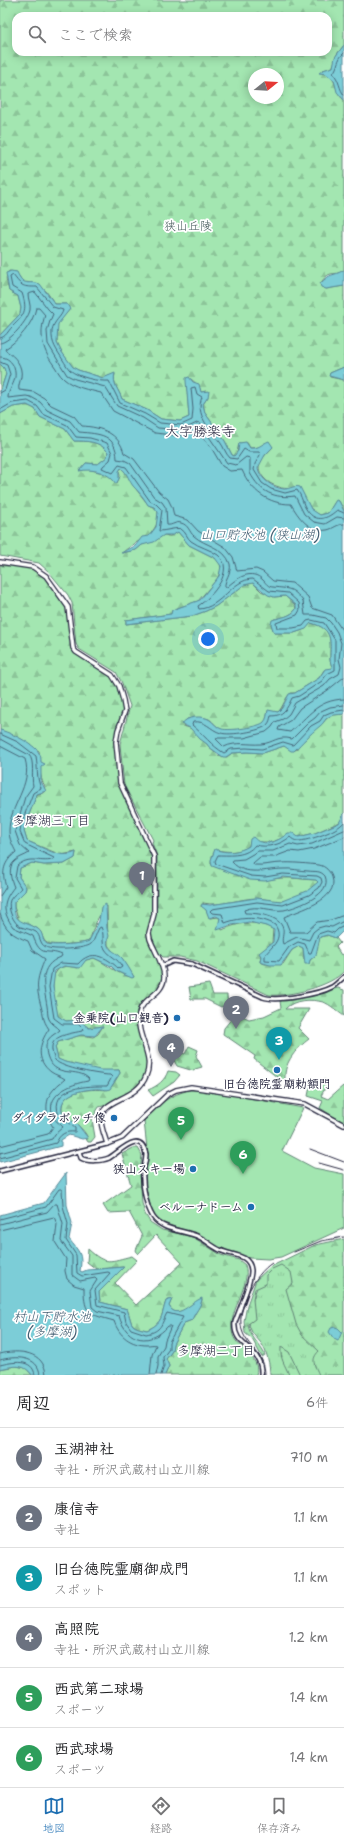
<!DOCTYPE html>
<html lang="ja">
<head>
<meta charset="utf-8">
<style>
	body { margin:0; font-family:"Shantell Sans","Klee One",sans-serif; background:#f2f2f2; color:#202124 }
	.compass { position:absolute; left:248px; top:68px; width:36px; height:36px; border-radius:50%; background:#fff; box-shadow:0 2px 10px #0003; rotate:72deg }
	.you { position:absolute; left:208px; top:639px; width:14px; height:14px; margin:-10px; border:3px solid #fff; border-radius:50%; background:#1a73e8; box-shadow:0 0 0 6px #1a73e833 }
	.badge { display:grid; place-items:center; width:26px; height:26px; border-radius:50%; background:#1f6fb2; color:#fff; font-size:13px; font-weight:700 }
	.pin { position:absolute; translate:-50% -33px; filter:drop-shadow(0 1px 2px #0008) }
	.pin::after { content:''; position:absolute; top:21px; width:14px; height:12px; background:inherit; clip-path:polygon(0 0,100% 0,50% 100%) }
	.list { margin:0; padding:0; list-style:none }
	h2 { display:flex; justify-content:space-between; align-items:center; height:52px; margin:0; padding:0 16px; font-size:17px }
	h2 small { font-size:13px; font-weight:400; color:#757577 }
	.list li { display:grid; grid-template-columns:26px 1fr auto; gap:12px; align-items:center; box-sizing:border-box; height:60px; padding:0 16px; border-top:1px solid #e0e0e0 }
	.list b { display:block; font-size:15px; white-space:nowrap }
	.list p { margin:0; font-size:13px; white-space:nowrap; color:#757577 }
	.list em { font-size:13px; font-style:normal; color:#757577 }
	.icon { flex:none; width:22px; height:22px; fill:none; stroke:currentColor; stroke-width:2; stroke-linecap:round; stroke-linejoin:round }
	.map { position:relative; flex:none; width:344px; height:1375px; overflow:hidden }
	.search { position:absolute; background:#fff; box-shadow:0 2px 10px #0003; left:12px; right:12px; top:12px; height:44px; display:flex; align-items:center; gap:10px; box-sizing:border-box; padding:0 14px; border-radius:12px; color:#757577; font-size:15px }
	.sheet { height:412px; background:#fff }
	nav { display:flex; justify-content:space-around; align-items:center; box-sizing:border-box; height:56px; border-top:1px solid #e0e0e0; background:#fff; font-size:11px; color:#757577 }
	nav a { display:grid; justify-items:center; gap:2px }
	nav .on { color:#1f6fb2 }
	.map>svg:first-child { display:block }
</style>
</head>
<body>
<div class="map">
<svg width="344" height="1375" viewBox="0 0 344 1375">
	<defs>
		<pattern id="grass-tufts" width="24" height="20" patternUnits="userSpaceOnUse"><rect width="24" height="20" fill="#a3e6b1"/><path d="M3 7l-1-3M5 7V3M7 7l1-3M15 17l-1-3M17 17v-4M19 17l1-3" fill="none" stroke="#8cc599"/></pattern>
		<pattern id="forest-firs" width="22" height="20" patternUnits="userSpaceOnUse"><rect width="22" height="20" fill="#a3e6b1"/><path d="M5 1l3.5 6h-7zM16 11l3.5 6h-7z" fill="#8cc599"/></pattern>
		<pattern id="cemetery-stones" width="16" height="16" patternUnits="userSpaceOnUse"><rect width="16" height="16" fill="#a3e6b1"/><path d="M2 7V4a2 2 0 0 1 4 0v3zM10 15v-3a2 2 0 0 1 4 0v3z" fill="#8cc599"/></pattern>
	</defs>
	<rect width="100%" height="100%" fill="#fff"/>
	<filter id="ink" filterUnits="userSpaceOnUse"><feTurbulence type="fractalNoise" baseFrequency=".025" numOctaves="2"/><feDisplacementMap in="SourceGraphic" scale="8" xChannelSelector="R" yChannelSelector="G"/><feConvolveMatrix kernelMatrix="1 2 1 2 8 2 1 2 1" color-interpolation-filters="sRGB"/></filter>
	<g filter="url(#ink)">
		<!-- grass -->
		<path fill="url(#grass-tufts)" stroke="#628476" d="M296 1258 344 1375H270C270 1365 267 1351 261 1343 257 1338 252 1334 250 1328 246 1317 258 1277 267 1270 275 1264 287 1262 296 1258Z"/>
		<!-- forest -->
		<path fill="url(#forest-firs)" stroke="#628476" fill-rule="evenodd" d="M0 0H344V45L337 54 333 67 323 70V73C339 77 333 92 344 100V270C339 274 337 273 331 274 326 275 323 280 320 284L326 289 344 286V367L330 373V377L344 380V511L339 501 335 502 328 513 320 515C308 510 303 495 290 489 287 488 282 489 279 487 272 485 267 482 263 477 253 464 264 457 273 447L265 443 260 447 250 448 247 443H239L237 453 234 456 232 455 225 441 205 413 203 404 208 397 206 391 201 392 199 386 191 379 187 388 189 417 180 421 161 419 147 410 122 399C119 390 112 384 115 374L103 378 78 370 73 368 61 351 57 343 56 332 58 323 70 309 66 304H55L46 291 32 283 23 282 16 272 9 271C4 278 7 282 9 291L18 296 21 308 20 314 0 335ZM16 16H328V52H16ZM254 74H278V98H254Z
			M0 364 4 368 6 374 0 392Z
			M27 405 35 409 40 417 65 429 74 441C87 441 100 441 108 452L107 457 98 464 86 463 80 470 87 469 107 474 117 483 120 476 119 471 121 468C128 473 129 480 134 486 138 492 143 498 147 503 150 508 157 506 158 513 160 522 154 529 149 536 144 537 123 551 122 553L136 550 142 545 164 535 170 536 178 532 189 545 215 558 220 563 221 570 217 579 198 601 172 610V614L126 620V624L192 616 206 611 216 606 244 585 253 583 261 591 274 597 285 596 295 605 296 609C291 616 282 618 274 619L271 624 274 633H294L303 630 311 623C334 629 330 641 330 659 330 663 332 665 332 668L324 670 319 678 295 693H291C285 697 284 706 278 712L268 711C267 715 267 720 264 723 258 728 232 731 224 730 217 729 214 722 209 719 202 717 193 717 187 719L183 726 190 728 218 755 227 757 232 753 247 752 263 753 284 746 296 750 301 742 306 739 313 730 323 723 326 719 332 715 344 714V813L340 822 315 833 298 837 294 835 271 842H251L249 846C240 853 227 852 217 850 213 854 211 858 211 864 217 868 221 869 228 871 255 881 254 881 282 878 292 877 306 880 317 880L318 882C313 891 294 899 283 901 276 902 266 899 258 898 240 898 221 907 203 903L210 918 219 917 222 930C240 922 255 920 273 929L272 943 260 954 261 956 260 962 265 964H283L292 950 299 946 303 948 304 960 309 964 310 960 315 956 320 937 327 935 336 938 340 943 336 947 341 955 344 954V971C332 986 288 997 269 995L197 961 180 957H163L158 952 151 935 157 906V856L152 843 153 840 124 785 120 744 130 706 122 683 116 672 79 649 76 644 72 603 68 595 49 572 39 563 0 556V414L13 407Z
			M0 562 33 567 43 572 65 601 72 642 76 652 110 673 116 681 125 707 117 737 120 783 152 849 154 914 149 933 162 966 164 983 141 1007 139 1024 149 1063 141 1085 107 1105 99 1107 92 1119 95 1137 91 1142H88L86 1139H88C85 1128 71 1121 63 1115 55 1090 90 1088 106 1090L112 1086 120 1073 119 1070C114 1070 109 1071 104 1071 96 1070 63 1063 58 1059L55 1047 58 1042 81 1035 93 1037 98 1034 103 1026 89 1028 77 1020 66 1021 58 1017 53 994V983L54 975 59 968 67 966 78 968 86 960 94 958C108 964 118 976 134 977L122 958 114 953 108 945 107 906C97 915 94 929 89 941 84 944 51 946 47 943 42 940 43 934 39 930 34 925 26 925 19 921L14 907V902L25 891 26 888 19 877 20 868 32 863 44 865 64 864 75 858 76 852 61 855 27 841 24 831 25 825 37 794 43 793 45 786C38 777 41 763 39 751L21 739 0 730Z
			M338 988 344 990V1016C338 1012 330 1004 323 1002 311 999 294 999 285 1009H309L298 1028 309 1039C297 1048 284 1062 285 1078L282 1081 254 1059 255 1056 223 1034 224 1028 233 1017 229 1013 231 1011 249 1019 264 1016 281 1008 280 1001Z
			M324 1079 328 1082 321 1096 328 1099 343 1086 344 1087V1123L320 1108 323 1101 308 1096 311 1082 314 1085 319 1086Z
			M133 1148H138L142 1155 140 1172 142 1203 145 1214 150 1222 162 1230 193 1237 221 1255 239 1260 245 1265C252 1284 229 1309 232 1331 234 1349 262 1355 256 1375H165L169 1366 166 1359 172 1351 173 1344 184 1323 192 1320C194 1313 202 1305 202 1299 191 1303 177 1321 169 1306L172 1299 166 1301C161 1316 163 1323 147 1330 128 1326 133 1324 127 1309L100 1302 99 1292 123 1267 96 1269 87 1262 88 1249C106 1266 110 1261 132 1256L137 1260 115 1283 136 1305 182 1263 156 1235 138 1254 136 1250 142 1236 129 1212 108 1213 103 1205 131 1185 122 1154Z
			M344 1239V1375H319C315 1365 310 1360 319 1351L302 1335 296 1324 286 1289 293 1283 291 1272 281 1265 272 1269 266 1275V1284L255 1289 253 1299 255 1319 248 1324C249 1336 260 1344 265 1355L262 1357 252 1339 245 1333 244 1321 247 1305 256 1280 270 1267 315 1245Z
			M281 1347 289 1352 300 1375H289C285 1364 280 1360 281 1347Z
			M16 1366 26 1368 32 1375H0V1369Z"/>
		<!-- cemetery -->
		<path fill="url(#cemetery-stones)" stroke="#628476" d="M209 984 213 995H227L228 1005 221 1007 205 999H191L189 987Z
			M189 1046 198 1050 196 1056 202 1067 195 1069 194 1071 177 1066 172 1057H176L178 1052 185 1054Z
			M168 1071 176 1072 180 1075 174 1082 153 1096 148 1090C158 1086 165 1080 168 1071Z"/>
		<!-- pitch -->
		<path fill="#a3e6b1" stroke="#628476" d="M190 1090H205L303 1108 282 1151 314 1168 344 1174V1228L281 1257 268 1259 250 1258 226 1252 195 1234 158 1221 153 1215 145 1186V1173L148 1158 144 1121C156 1105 171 1094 190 1090Z"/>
		<!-- water -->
		<path fill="#7ccdd7" stroke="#588999" d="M344 45V100L337 92 334 80 326 74 319 73 323 70 333 67 335 57Z
			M344 270V286L326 289 321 287 320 284C331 272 332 277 344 270Z
			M11 271 17 272C24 288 28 280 40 284L55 304H67L70 309 58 324 57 343 61 351 73 367 78 370 103 378 115 373C112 384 119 390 122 399L147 410 161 419 180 421 189 417 186 381V378L189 377 193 382 199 384 201 392 209 391 208 397 203 404 205 413 225 441 232 455 234 456 238 451 239 443 246 442 250 448C259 449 261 444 269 441L273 447 265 455 258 468C260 479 273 488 284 489 290 489 294 485 300 487L311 509 320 515 328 513 336 500 339 501 344 511V714C338 715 331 714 326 719 324 721 323 724 320 726 309 735 304 741 294 751H291L284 746 263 753 247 752 232 753 226 757H223L209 747 207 744 200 739 190 728 182 724C186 716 203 715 210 720 214 723 217 728 222 729 229 731 260 727 264 722 267 719 267 714 268 710L278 712 282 708 289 694 295 693 319 678 325 669 332 668C332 665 330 663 330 659 330 641 334 629 311 623L306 629 294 633H274L271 624 272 620C281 617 291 617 296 609V605L285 596 274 597 268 595 253 583 244 585 216 606 206 611 192 616 126 624V620L171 614 172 610 200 600 219 576 221 566 215 558 189 545 178 532 173 535H164L154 542 142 545 136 550 121 553 135 546 142 537 149 536 156 527 158 512 154 507 148 505C144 498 139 492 134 487 129 482 128 473 121 468L119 471V479L116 484C109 472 92 468 79 471L86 463 98 464 107 457 108 452C100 441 87 441 74 441L65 429 40 417 35 409 27 405 13 407 0 414V392L6 374 4 368 0 364V335L20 314 21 308 18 296 9 291 6 273Z
			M344 367V380L329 376 330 373Z
			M0 730C9 732 35 744 39 753 41 755 41 759 41 762L45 764 41 767V781L46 791 37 794 25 825 24 831 27 841C43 847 60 860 76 852L75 858 64 864 44 865 32 863 20 868 19 877 26 887 25 891 14 902C13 925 24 920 38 929 44 933 41 940 47 944 52 946 85 944 89 941L99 921 101 907 106 904 107 928 109 936C103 950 115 950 122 958 126 963 131 971 134 977L132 978 116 971 111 966 94 958 86 960 80 968 64 966 55 971 53 987 58 1016 66 1021 79 1020 89 1028 103 1026 95 1036 81 1035 58 1042 55 1047 58 1059 65 1062 100 1070H119L120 1073 110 1089C105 1091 100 1088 94 1089 79 1090 56 1095 63 1115L78 1125 88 1138 82 1139 69 1135 61 1140V1146L0 1162Z
			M344 813V930L336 938 327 935 320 937 316 955 310 960 309 964H305L303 948 299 946 292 950 281 965H270L260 962 261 956 259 953 273 942 274 930 266 926 249 922 232 925 217 930 220 918 216 916 209 918 206 910 201 906 202 904 210 905 256 898 282 901 307 891 318 882 316 880 283 877 265 881 250 880 212 866 211 860 215 849C225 854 240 852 249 846L250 839 253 837C256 839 257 842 261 842 271 845 281 839 288 833H293L298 837 315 833 339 823Z
			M66 1173 67 1205 72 1223 69 1239C79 1252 83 1253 80 1271L82 1272 87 1270 124 1267 99 1292 100 1302 127 1309C133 1325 128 1326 147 1330 163 1323 161 1316 166 1301L172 1299 169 1306C177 1321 191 1302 202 1298 202 1306 194 1313 192 1320L184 1323 173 1344 172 1351 166 1359 169 1366 165 1375H32C24 1363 13 1366 0 1369V1215L44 1203Z
			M335 1327 338 1328 342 1332 338 1341 334 1339 329 1332 331 1328Z"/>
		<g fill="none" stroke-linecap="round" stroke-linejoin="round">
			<!-- shore -->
			<path stroke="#466679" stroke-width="1" d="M344 53C336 60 339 66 333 73 340 81 339 89 344 95
				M0 338C6 337 8 331 12 327 24 315 28 311 22 293L12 287 10 277 13 275C22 287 23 287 37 287L53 307 63 310C62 317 53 321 52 331 51 344 57 350 63 360 65 363 67 367 70 370 77 377 100 382 109 381L120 403 145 414 160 423 181 425 192 420 193 409 191 388 195 387 197 394 202 397C195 414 209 429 220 442 224 447 225 453 230 458L237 459 244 449 249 452H259L260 455 255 464 254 470 262 483 271 489 285 493 297 490C301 495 302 500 304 505 312 522 324 522 337 510L344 513
				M0 343C10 342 28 320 30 310 31 305 28 299 28 294L35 292 48 309 53 314 50 321 47 331 48 344 62 367 67 375 75 379 105 387 117 406 143 418 158 428 182 430 199 422 227 463 236 465 246 457 250 458V473C260 492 274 499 295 496L304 514 314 522 325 524 337 517 344 518
				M0 357C6 357 10 360 13 365 20 381 8 387 8 398L26 396 31 397 40 402 47 410 70 421 79 432C100 434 116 434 117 459L124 460 130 463 154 497 162 502 166 508 167 525C172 526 176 521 181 523 189 525 189 532 194 536 205 546 225 547 230 564 232 573 224 580 225 587H227C237 578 251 568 263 580 266 583 268 587 273 587 289 589 292 587 303 601L305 615H313L326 618 331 623 337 632 341 643 339 659 341 667 339 674 330 679 324 686 295 703 289 714 283 719 275 722 272 727 266 732 244 738H218L216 739 224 747C236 741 249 745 261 744 274 743 277 735 292 739L308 723 315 718 321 711 330 707 344 705
				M0 362 7 365 10 374 5 390 0 393
				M0 410 12 403 28 401 37 406 43 414 67 425 76 437 90 438 107 443 112 453 110 460 103 466 102 468 113 473 119 465 126 467 150 501 156 504 162 510 159 531C166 531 177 527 181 529 186 532 187 538 191 541 199 547 210 549 218 555 236 570 212 597 198 606L199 609C221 608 232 579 253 579L269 591 288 593 299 603 300 610 297 615 276 623 277 628H293L303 626 307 621 311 620 324 623 335 640V670L327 674 322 681 299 696 292 698C287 709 283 716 271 716 270 719 270 722 267 725 262 731 229 736 221 733 210 730 206 720 193 722L192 725C203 734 212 746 224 753L231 749 246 748 262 749 283 742 293 745 311 726 320 721 324 715 331 712 344 710
				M344 524C337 524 333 529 327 530 309 533 298 516 291 504 268 504 251 491 242 470L230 471 222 466 212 449 197 431 181 436 155 433 113 411 101 393C89 390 73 387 64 379 59 375 57 369 53 364 42 349 39 334 45 315L39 308H36C33 324 18 341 5 349L6 351C15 356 23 366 21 377 20 382 18 386 19 390L34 392 44 398 51 405 74 416 82 426C101 427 119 433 124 453L134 459 159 492 168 499 172 507 174 516 188 520 198 531 225 547 233 557 237 571 256 569 263 572 273 581 292 583 308 597 312 608 332 615 344 633
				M344 677 328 690 300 708 291 720 279 727 278 730 290 732C309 716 317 700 344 699
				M0 734 18 742 36 756C38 768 36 777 41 788L33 793 21 824 20 832 25 844 54 858 53 860C38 863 30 855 17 866L15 878 21 888C18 892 13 895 10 900 7 908 13 923 21 927 26 929 31 929 36 932 41 936 39 944 46 947 52 951 86 949 91 944 95 940 96 933 99 928L101 927C105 935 101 942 105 949 110 957 118 958 122 967L119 969C106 956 91 949 78 964L61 963 52 969 49 987 54 1018 62 1024H78L83 1029 82 1031C64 1035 44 1036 55 1060 61 1068 100 1075 110 1075L112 1077 107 1086C89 1086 48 1085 59 1116L75 1128V1132C65 1131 60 1134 56 1143L0 1158
				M0 739 29 755C35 761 31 777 33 786L25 797 15 831 20 845 29 853C25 856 19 857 15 861 7 867 11 880 14 887 2 902 2 911 13 927L33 936C41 959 47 948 62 955L61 957C37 966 44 987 47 1006 48 1011 47 1015 49 1019 51 1024 57 1026 60 1030 57 1033 51 1035 48 1040 45 1045 46 1050 47 1055 54 1080 77 1066 89 1079L88 1081C70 1084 43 1095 54 1118 56 1122 61 1124 63 1127L55 1134 52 1139 0 1153
				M0 746 25 759C33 785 9 806 9 831 9 839 13 846 16 852 4 862 1 871 6 887L0 896
				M344 822C338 831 308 841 298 841 295 841 292 839 290 837 280 845 268 848 255 845 246 857 231 855 218 855L215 861 216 864 251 876 265 877 283 874 317 876 321 878 322 882 319 888 309 895 283 905 257 902 212 909 210 911 212 913 222 914 225 923C241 917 260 916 275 925 284 939 272 946 265 955V960L279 961 289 947 298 942 305 944 309 953H311L318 934 327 931 334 933 338 929 344 926
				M344 830 312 844 298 846 290 844 273 851H258L244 859 233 860 232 862C245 877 267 869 283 869 291 868 300 871 308 871 315 872 320 870 325 876 333 894 298 907 284 910 271 912 258 904 244 910L245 913C256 913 280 915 283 929 284 934 281 939 283 944L297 937 309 940 313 932 318 928 325 926 332 927 344 921
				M344 837 314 849 299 852 290 851 274 857H260L253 863 254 865C264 866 272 863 282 863 290 862 310 864 319 865 325 866 330 871 332 877 340 900 299 910 284 917L290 932H306L317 922 331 920 344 915
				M0 914C5 930 12 935 28 941L32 950 45 959C37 978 35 985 41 1006 44 1016 42 1019 49 1029 39 1043 35 1060 51 1072 55 1075 61 1076 65 1079 62 1082 58 1084 55 1088 44 1099 45 1114 53 1127L48 1134 0 1146
				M0 1219 46 1207 59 1189H62L63 1206 68 1224 66 1240 76 1255 77 1273 82 1276 108 1272 110 1273 95 1290 97 1305 124 1312 126 1322 131 1329 146 1334C162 1331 161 1324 167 1313L183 1317 169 1342V1349L163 1357 164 1366 161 1375
				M0 1224 47 1212 54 1204H57L63 1224 61 1241 72 1256V1275L80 1281 95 1278 97 1280 90 1291 92 1307 97 1311 119 1316C127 1343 151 1346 168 1326H171L165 1340 164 1346 158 1356V1366L156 1375
				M0 1230 54 1217 57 1224 55 1242 66 1259 65 1271 67 1279 74 1285 84 1288C84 1315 90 1314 114 1321 119 1336 131 1345 147 1345 151 1345 153 1344 156 1345L152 1355 150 1375
				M0 1354C18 1349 45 1351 46 1375
				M0 1360C14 1356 39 1355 40 1375
				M0 1365C12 1362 33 1358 35 1375"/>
			<defs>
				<path id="minor" d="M162 966 173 961 192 964 263 997C277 1002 319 994 332 987 337 984 340 980 344 977
					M79 1151 81 1158C87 1162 102 1161 109 1158 120 1152 140 1128 146 1154 146 1161 144 1166 143 1172 142 1185 146 1206 153 1217 162 1231 185 1230 199 1237 207 1241 213 1247 220 1250 231 1256 249 1253 251 1270 252 1280 239 1311 235 1322 232 1348 263 1346 261 1375
					M0 1171 107 1144"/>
				<path id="major" d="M0 562 33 567 46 576 68 607 73 648 76 652 112 675 119 686 123 700 125 711 118 730 116 742 120 783 154 856V914L149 933 150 939C154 950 165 966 164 978 163 995 141 998 139 1014 136 1038 155 1055 146 1076 137 1101 100 1098 101 1120 101 1128 105 1136 107 1144L122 1138 168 1094 176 1090 191 1087 305 1104 344 1125"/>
			</defs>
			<!-- minor casing -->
			<use href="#minor" stroke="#22223b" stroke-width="6"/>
			<!-- major casing -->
			<use href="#major" stroke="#22223b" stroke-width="6"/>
			<!-- minor -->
			<use href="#minor" stroke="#fff" stroke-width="3"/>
			<!-- major -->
			<use href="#major" stroke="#fff" stroke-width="3.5"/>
			<!-- tram -->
			<path stroke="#22223b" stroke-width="1" d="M319 1163 344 1170
				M294 1252 321 1241 344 1237
				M265 1375C265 1353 250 1350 243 1333 234 1312 254 1274 272 1263"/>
			<!-- rail -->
			<path stroke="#22223b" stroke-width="1" d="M310 1149 344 1162"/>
		</g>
	</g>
	<!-- markers -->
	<g fill="#1f6fb2" stroke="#fff" stroke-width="1.5">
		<circle cx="177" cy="1018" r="4"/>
		<circle cx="277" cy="1070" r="4"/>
		<circle cx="114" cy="1118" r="4"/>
		<circle cx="193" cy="1169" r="4"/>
		<circle cx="251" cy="1207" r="4"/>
	</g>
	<g text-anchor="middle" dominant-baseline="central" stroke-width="3.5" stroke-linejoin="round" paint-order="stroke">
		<!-- park labels -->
		<g font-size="12" fill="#495d5e" stroke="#fff">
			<text x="188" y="226">狭山丘陵</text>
		</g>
		<!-- poi labels -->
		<g font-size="12" font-weight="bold" fill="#22223b" stroke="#fff" text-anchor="end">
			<text x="169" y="1018">金乗院(山口観音)</text>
			<text x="277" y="1084" text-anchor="middle">旧台徳院霊廟勅額門</text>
			<text x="106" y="1118">ダイダラボッチ像</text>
			<text x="185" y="1169">狭山スキー場</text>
			<text x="243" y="1207">ベルーナドーム</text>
		</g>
		<!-- water labels -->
		<g font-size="13" font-style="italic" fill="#425e72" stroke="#fff">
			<text x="260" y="534">山口貯水池 (狭山湖)</text>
			<text x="52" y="1316">村山下貯水池<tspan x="52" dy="15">(多摩湖)</tspan></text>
		</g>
		<!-- neighbourhood labels -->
		<g font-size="13" fill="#22223b" stroke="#fff">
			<text x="51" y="820">多摩湖三丁目</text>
			<text x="216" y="1350">多摩湖二丁目</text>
		</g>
		<!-- quarter labels -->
		<g font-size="14" fill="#22223b" stroke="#fff">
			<text x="200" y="431">大字勝楽寺</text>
		</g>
	</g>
</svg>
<svg class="compass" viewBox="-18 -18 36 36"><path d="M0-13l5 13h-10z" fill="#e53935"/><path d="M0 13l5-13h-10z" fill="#757577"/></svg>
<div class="you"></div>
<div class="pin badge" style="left:142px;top:895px;background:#6b7280">1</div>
<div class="pin badge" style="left:236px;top:1029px;background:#6b7280">2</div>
<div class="pin badge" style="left:279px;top:1060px;background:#0f9aa8">3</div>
<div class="pin badge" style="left:171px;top:1067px;background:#6b7280">4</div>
<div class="pin badge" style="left:181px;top:1140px;background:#2e9e5b">5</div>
<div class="pin badge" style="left:243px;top:1174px;background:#2e9e5b">6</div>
<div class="search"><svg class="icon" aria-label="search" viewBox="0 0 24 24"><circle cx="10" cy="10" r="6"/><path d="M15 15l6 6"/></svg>ここで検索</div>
</div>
<section class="sheet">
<h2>周辺<small>6件</small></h2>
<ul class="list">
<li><span class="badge" style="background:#6b7280">1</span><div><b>玉湖神社</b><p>寺社 · 所沢武蔵村山立川線</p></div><em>710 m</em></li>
<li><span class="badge" style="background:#6b7280">2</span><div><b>康信寺</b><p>寺社</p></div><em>1.1 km</em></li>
<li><span class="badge" style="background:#0f9aa8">3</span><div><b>旧台徳院霊廟御成門</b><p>スポット</p></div><em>1.1 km</em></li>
<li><span class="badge" style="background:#6b7280">4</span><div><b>高照院</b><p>寺社 · 所沢武蔵村山立川線</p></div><em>1.2 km</em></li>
<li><span class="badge" style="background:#2e9e5b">5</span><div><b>西武第二球場</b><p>スポーツ</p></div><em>1.4 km</em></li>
<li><span class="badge" style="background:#2e9e5b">6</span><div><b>西武球場</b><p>スポーツ</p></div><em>1.4 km</em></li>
</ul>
</section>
<nav>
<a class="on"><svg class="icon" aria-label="map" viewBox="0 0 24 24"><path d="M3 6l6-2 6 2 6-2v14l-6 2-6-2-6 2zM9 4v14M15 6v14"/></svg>地図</a>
<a><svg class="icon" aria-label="directions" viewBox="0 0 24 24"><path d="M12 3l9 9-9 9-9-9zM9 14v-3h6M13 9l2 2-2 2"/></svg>経路</a>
<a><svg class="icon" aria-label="saved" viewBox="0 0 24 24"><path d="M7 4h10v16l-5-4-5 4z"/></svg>保存済み</a>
</nav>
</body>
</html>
